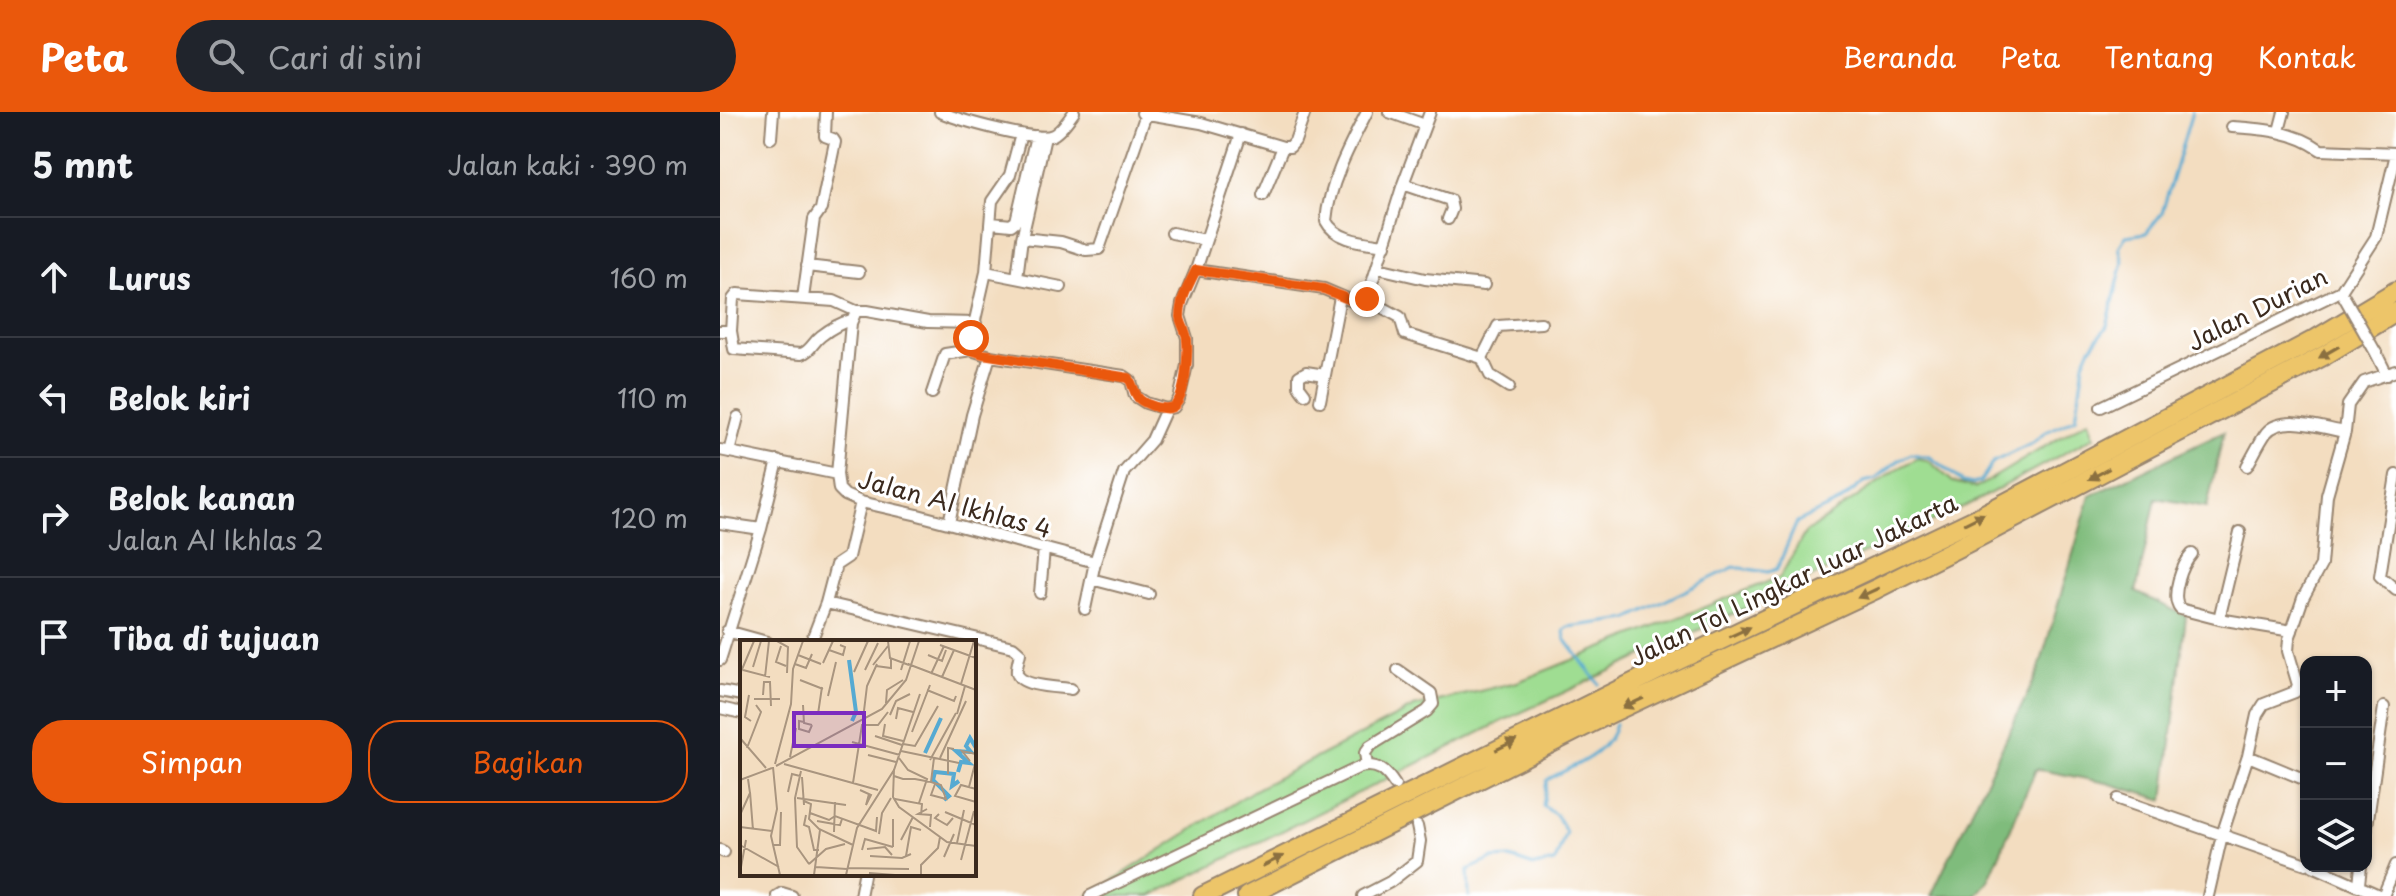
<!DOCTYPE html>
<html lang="id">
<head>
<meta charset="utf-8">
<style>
	body { margin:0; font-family:"Playpen Sans",sans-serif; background:#20242c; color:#f1f3f6 }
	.controls { position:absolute; right:24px; bottom:24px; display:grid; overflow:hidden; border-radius:16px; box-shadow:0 2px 6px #0004 }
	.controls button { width:72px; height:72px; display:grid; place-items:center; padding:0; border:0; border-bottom:2px solid #363941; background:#171b24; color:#f1f3f6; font:40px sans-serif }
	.stop { position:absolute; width:24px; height:24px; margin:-18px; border:6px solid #ea580c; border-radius:50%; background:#fff }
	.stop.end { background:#ea580c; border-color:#fff; box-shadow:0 2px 8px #0008 }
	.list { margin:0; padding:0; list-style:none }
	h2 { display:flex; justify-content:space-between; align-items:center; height:104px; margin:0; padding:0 32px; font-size:34px }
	h2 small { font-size:26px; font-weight:400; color:#9ea1a6 }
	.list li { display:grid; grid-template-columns:52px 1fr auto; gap:24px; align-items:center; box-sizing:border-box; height:120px; padding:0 32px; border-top:2px solid #363941 }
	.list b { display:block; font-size:30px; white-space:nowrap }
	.list p { margin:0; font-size:26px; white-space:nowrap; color:#9ea1a6 }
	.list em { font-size:26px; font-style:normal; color:#9ea1a6 }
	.actions { display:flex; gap:16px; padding:24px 32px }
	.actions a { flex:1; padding:18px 0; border:2px solid #ea580c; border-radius:32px; text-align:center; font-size:28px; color:#ea580c }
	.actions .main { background:#ea580c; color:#fff }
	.icon { flex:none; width:44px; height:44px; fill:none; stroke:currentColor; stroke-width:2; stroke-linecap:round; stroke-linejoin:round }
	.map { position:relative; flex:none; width:1676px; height:784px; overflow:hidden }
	header { display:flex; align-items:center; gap:48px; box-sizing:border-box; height:112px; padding:0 40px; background:#ea580c; color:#fff }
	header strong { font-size:38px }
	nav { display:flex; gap:44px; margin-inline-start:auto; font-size:28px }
	.search { width:560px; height:72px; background:#20242c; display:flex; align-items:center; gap:20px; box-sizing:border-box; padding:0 28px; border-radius:44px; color:#9ea1a6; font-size:30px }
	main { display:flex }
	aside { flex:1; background:#171b24 }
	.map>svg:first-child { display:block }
</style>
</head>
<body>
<header>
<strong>Peta</strong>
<div class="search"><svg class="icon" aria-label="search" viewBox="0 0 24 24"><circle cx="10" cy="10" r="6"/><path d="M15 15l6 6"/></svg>Cari di sini</div>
<nav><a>Beranda</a><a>Peta</a><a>Tentang</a><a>Kontak</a></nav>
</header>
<main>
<aside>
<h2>5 mnt<small>Jalan kaki · 390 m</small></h2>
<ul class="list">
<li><svg class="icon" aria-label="ahead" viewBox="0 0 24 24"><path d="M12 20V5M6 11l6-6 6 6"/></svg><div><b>Lurus</b></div><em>160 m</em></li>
<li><svg class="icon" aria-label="left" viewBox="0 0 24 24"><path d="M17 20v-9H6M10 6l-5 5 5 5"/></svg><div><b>Belok kiri</b></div><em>110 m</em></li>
<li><svg class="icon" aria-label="right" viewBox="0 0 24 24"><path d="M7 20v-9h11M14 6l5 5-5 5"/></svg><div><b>Belok kanan</b><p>Jalan Al Ikhlas 2</p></div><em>120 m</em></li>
<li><svg class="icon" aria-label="arrive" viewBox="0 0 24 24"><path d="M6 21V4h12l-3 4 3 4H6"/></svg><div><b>Tiba di tujuan</b></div></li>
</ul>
<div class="actions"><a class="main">Simpan</a><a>Bagikan</a></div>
</aside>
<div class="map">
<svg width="1676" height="784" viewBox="0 0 1676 784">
	<rect width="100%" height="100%" fill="#fff"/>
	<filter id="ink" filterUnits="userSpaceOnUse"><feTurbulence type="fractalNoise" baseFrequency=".0125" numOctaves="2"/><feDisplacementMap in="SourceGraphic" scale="16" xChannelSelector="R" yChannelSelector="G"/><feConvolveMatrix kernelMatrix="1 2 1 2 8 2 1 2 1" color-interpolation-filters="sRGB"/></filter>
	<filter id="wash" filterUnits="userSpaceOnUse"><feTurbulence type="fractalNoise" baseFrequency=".006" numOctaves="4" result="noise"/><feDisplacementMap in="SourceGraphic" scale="32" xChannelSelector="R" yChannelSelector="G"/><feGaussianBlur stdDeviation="1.8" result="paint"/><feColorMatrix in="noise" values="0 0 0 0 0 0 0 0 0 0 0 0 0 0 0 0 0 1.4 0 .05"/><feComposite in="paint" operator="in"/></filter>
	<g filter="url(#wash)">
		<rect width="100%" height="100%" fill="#f3ddc0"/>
		<!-- green -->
		<path fill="#9fdd92" stroke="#6d8458" stroke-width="2" d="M1369 308 1374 325 1256 389 787 607 431 784H369L534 678 694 595 797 570 1060 465 1085 421 1179 356 1198 346 1209 349 1233 370 1256 376Z"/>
		<!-- forest -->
		<path fill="#7fbc7c" stroke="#5d734d" stroke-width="2" d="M1504 320 1487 395 1436 386 1416 480 1466 504 1444 688 1387 671 1316 657 1269 767 1256 784H1211L1318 560 1370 384Z"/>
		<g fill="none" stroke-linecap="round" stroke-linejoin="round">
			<!-- stream -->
			<path stroke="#56aad2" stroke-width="3" d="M879 572 845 527 844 518 848 515 908 507 1014 455 1048 460 1057 457 1077 410 1119 390 1144 370 1156 367 1179 348 1191 342 1210 345 1243 370 1253 372 1260 370 1273 350 1313 331 1326 320 1356 306 1364 251 1370 237 1387 214 1403 150 1399 135 1406 124 1426 121 1442 101 1472 0
				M749 784 748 758 772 747 790 746 814 754 835 750 846 720 836 703 823 694 827 668C852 654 889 643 895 612"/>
		</g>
	</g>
	<g filter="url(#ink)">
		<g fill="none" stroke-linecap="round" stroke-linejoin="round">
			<defs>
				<path id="minor" d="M220 0C237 7 318 31 333 23 341 19 349 7 354 0
					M647 0C630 33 609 72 606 109 616 129 645 130 665 133
					M669 0 705 13
					M422 1 481 11 563 35H570L575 29 585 0
					M1512 15C1544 17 1574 19 1601 38L1676 41
					M1559 19 1564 0
					M301 22 290 63 272 89 266 160 251 226V238L270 244 404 264 411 269 415 284 426 291 446 297 454 295 459 287 467 253V226L460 204 462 192 476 158 521 22
					M51 26 53 0
					M683 72 730 88 732 97 728 107
					M543 83 563 35
					M272 111 291 113 296 109 316 24
					M452 121 485 128
					M302 126 325 25
					M87 154 139 160
					M658 156 705 167 764 173
					M476 158 604 177 637 191 647 187
					M266 160 341 175
					M297 166 302 126 341 130 366 138 379 137 426 2
					M83 186 94 107 101 97 115 30 113 27 105 24 106 0
					M647 187 683 72 710 0
					M647 187 680 205 685 222 762 246 770 263 789 275
					M256 211 208 210 147 199H136L131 211 117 362 119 377 125 383 141 390 198 403 375 450 404 360 432 328 446 297
					M0 219H11L13 187 17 182 114 189 136 199
					M11 219 14 237 81 242C91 239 92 231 101 224 110 217 120 211 131 208
					M1656 241 1667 263
					M762 246 778 214 821 211
					M212 281 225 242 251 238
					M585 282 579 274V264L586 260 605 263
					M600 289 620 185
					M1381 295 1621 179 1656 125 1676 42
					M0 338 117 362
					M9 340 18 305
					M1527 354C1533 344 1539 331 1546 321 1563 301 1604 317 1625 320
					M1676 363 1660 464 1676 478
					M0 411 41 417
					M229 411 252 303 270 244
					M1472 442C1462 453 1450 484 1460 497L1499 507 1572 519
					M371 467 429 482
					M320 481 324 437
					M106 491 293 535 300 541C299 547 296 555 297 561 300 575 339 575 351 577
					M365 497 375 450
					M1499 507 1520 420
					M7 519 47 530
					M91 530 106 491 116 453 128 445 141 390
					M0 548 41 417 58 349
					M0 579 22 583
					M0 596 22 601
					M1528 644 1586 668
					M647 653 645 641 650 634 707 599 713 592 711 581 678 558
					M1398 687 1586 752
					M1646 721 1664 595
					M0 738 4 740
					M1593 754 1661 784
					M1639 772 1641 754
					M57 784 62 781 72 784
					M140 784 144 763
					M370 784 640 655C658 651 666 659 675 673
					M643 784 670 770 697 749 700 729 697 714
					M1488 784 1502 723 1528 644 1537 603 1544 592 1575 580 1578 573 1568 539 1569 527 1583 486 1601 453 1607 383 1625 320 1628 293 1644 270 1676 259
					M1663 784 1676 753"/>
				<path id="motorway" d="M483 784 959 548 1253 408 1596 227 1676 179
					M527 784 893 600 1156 477 1261 424 1605 243 1676 200"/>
			</defs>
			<!-- minor casing -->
			<use href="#minor" stroke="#97846f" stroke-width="14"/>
			<!-- motorway casing -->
			<use href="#motorway" stroke="#97846f" stroke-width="22"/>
			<!-- minor -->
			<use href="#minor" stroke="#fff" stroke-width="10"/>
			<!-- motorway -->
			<use href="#motorway" stroke="#edc569" stroke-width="18"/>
			<defs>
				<path id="minor-bridge" d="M1623 183 1656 241"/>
			</defs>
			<!-- minor-bridge casing -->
			<use href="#minor-bridge" stroke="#97846f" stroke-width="14" stroke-linecap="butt"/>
			<!-- minor-bridge -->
			<use href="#minor-bridge" stroke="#fff" stroke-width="10"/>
		</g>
		<!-- one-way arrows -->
		<defs><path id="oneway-solid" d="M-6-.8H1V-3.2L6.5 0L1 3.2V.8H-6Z" transform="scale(2)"/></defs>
		<g fill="#8b7040">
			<use href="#oneway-solid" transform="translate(1609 240) rotate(150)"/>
			<use href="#oneway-solid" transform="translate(1379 362) rotate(152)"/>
			<use href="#oneway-solid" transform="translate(1254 407) rotate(-27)"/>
			<use href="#oneway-solid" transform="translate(1148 481) rotate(155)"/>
			<use href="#oneway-solid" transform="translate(1020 520) rotate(-25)"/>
			<use href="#oneway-solid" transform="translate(913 591) rotate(155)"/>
			<use href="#oneway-solid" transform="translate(786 633) rotate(-26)"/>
			<use href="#oneway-solid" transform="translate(553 749) rotate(-27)"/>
		</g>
	</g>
	<g fill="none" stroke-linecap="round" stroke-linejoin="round" filter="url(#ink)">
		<!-- route -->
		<path stroke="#ea580c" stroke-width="10" d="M251 226V238L263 242 409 266C418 284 413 288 436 295 442 296 449 298 454 294 466 285 468 243 467 228 467 220 461 213 460 205 460 188 469 172 476 158L604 177 637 191 647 187"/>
	</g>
	<g text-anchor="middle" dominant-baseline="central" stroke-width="6" stroke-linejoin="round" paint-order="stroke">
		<!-- street labels -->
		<g font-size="24" fill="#3b2a1e" stroke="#fff">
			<text transform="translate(1537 196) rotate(-27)">Jalan Durian</text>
			<text transform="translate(235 391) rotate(15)">Jalan Al Ikhlas 4</text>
			<text transform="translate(1073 467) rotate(-26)">Jalan Tol Lingkar Luar Jakarta</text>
		</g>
	</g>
	<!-- overview -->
	<g transform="translate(20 528)">
		<rect width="236" height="236" fill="#f3ddc0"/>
		<path fill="none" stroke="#56aad2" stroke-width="4" d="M109 20 116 72 112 81M185 113 201 78M218 132 221 122 229 123 216 111 231 112 226 106 230 98 236 108M204 160 209 156 193 140 195 132 214 134 212 146 219 141"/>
		<path fill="none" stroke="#a9957f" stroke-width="2" d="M37 1 48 7 47 33M148 1 150 18 169 25M200 5 236 18M41 6 36 22 46 26M89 10 103 15 105 7 100 5M58 15 81 24M188 15 202 21 206 10M83 23 93 1M55 24 66 28 72 14M168 24 236 50M133 25 148 6M136 26 151 28V19M13 27 21 1M3 30 30 37M125 30 138 3M161 30 170 1M114 32 128 1M0 34 14 1M191 34 204 6M25 37 29 1M202 37 214 10M60 40 83 49M221 44 234 1M187 50 214 61 216 56M9 55 5 77 11 81M23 55 24 42H30L31 66M88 56 96 22M14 59H40M146 63 147 50 163 40M63 65 64 83 72 85M66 74H78L82 47M217 74 225 46M150 75 156 61 170 54M123 79 127 46 137 24M156 79 158 68 173 72M64 82 59 81V89L69 92 72 85M145 84 143 96 163 101M172 92 190 45M135 96 162 105M0 98 26 128M112 102 160 115M163 104 175 106 198 66M7 108 21 72 16 65M161 111 219 123M128 115 156 122M50 117 56 88M159 118 168 130 187 139 179 163M200 118 226 61M190 120 216 73M230 121 222 111 236 114M35 124 51 64 53 29 63 1M44 124 138 150M36 126 142 69 166 40 179 1M33 127 37 169 31 196 40 235M154 129 153 157 159 167 207 202 236 206M61 131 55 158 57 207 69 224M208 134V108L214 109M154 136 163 139H175L191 142 201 145 206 159 191 155 195 144M62 137 64 165M0 140 32 128M191 142 194 118M113 143 122 85H138L148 72M229 147 236 120M236 149 221 145 215 156 236 162M120 150 131 155 126 165 129 154M10 152 13 190M48 152 52 134 60 136M57 158 106 165M155 159 182 164 181 175M64 161 71 164 69 179 79 189 113 205M187 169 178 174 191 175 190 187M205 172 236 185M70 173 89 180 95 176 136 191 137 177M199 174 195 178 207 185 213 178M0 175 10 153 8 139M66 175 64 185 69 187 74 210H79M77 181 100 185 102 179M0 187 32 191M94 192 95 162M139 194 142 173 151 158M161 200 173 177M217 203 224 170M0 205 39 227M33 205H40L41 172M153 207V179M127 209 145 207 152 215M122 210 125 199 153 207M130 216 162 218 171 214M166 216 171 187 181 190M204 217 214 194M221 220 234 171M69 224 86 209 105 204M1 227 6 200M76 227 107 229M107 228 169 229M129 233 155 235M74 235 80 190M106 235 117 188 154 130 180 54M181 235V225L198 208 200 197"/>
		<path fill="#7b2cbf" fill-opacity="0.15" stroke="#7b2cbf" stroke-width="4" d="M54 73H124V106H54Z"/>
		<rect width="236" height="236" fill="none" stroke="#3b2a1e" stroke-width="4"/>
	</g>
</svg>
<div class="controls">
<button>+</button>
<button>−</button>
<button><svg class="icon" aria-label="layers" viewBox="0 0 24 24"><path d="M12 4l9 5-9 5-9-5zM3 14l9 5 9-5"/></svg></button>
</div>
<div class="stop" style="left:251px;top:226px"></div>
<div class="stop end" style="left:647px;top:187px"></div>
</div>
</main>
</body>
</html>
